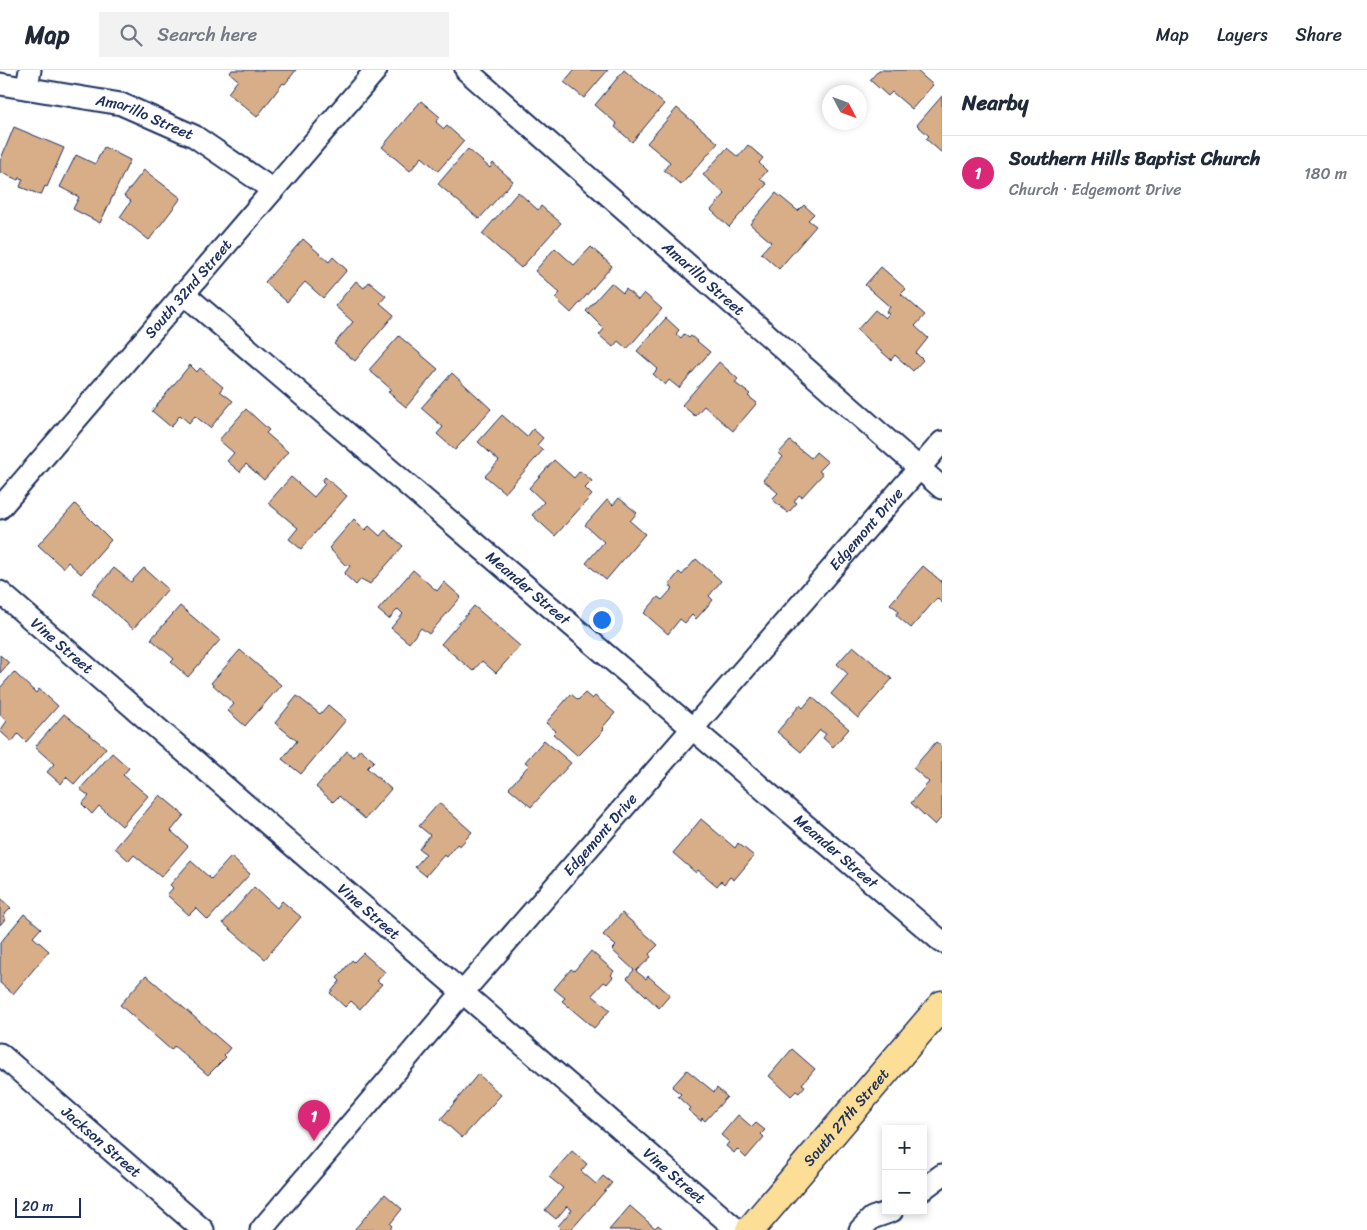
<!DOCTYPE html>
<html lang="en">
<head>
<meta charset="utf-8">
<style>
	body { margin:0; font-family:Sriracha,sans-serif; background:#f2f2f3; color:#1f2937 }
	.controls { position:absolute; right:15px; bottom:15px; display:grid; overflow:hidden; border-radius:0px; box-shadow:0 2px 8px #0003 }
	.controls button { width:45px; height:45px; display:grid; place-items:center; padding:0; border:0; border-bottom:1px solid #e0e1e3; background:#fff; color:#1f2937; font:25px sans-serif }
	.compass { position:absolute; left:822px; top:15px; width:45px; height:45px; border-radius:50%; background:#fff; box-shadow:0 2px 8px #0003; rotate:131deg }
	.scale { position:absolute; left:15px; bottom:12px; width:66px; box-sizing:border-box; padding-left:5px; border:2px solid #1b2f5e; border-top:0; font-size:14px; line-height:18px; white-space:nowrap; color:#1b2f5e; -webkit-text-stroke:4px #fff; paint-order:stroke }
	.you { position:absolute; left:601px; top:549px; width:18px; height:18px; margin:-12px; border:4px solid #fff; border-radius:50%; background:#1a73e8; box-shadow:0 0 0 8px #1a73e833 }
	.badge { display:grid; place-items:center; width:32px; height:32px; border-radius:50%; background:#db2777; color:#fff; font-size:16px; font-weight:700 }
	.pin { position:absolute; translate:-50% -41px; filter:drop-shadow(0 1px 2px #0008) }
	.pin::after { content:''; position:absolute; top:26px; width:18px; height:15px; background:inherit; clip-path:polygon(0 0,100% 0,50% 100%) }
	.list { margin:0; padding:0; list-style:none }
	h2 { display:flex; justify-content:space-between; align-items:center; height:65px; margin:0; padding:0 20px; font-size:21px }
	h2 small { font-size:16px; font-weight:400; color:#747a83 }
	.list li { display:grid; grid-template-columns:32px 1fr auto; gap:15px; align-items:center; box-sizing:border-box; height:75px; padding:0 20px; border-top:1px solid #e0e1e3 }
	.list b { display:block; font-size:19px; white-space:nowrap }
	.list p { margin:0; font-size:16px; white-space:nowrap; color:#747a83 }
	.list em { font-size:16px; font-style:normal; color:#747a83 }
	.icon { flex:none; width:28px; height:28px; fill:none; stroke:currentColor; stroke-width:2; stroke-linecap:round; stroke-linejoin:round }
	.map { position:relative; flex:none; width:942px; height:1160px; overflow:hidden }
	header { display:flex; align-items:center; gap:30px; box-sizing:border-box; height:70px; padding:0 25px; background:#fff; border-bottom:1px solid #e0e1e3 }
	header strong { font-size:24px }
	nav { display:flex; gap:28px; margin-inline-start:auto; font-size:18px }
	.search { width:350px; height:45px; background:#f2f2f3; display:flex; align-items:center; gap:12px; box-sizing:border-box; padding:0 18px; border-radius:0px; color:#747a83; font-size:19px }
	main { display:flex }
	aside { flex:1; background:#fff }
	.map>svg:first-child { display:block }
</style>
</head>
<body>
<header>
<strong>Map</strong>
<div class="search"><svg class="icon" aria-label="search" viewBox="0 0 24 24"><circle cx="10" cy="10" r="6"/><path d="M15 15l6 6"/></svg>Search here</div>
<nav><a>Map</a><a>Layers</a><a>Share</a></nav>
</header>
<main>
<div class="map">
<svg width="942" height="1160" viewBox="0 0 942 1160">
	<rect width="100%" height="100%" fill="#fff"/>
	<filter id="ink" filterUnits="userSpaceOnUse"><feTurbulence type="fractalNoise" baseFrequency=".02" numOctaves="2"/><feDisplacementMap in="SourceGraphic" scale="10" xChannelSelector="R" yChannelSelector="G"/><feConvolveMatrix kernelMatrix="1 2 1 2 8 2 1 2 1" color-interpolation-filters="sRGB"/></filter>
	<g filter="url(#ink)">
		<!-- building -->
		<path fill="#d8ae89" stroke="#1b2f5e" d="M232 0H296L285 14 283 13 257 47 228 23 238 10 230 3Z
			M574 0H608L584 28 564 12Z
			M624 0 664 34 632 72 615 57 617 54 595 35Z
			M879 0H916L933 15 912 39 892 22 888 26 870 10Z
			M942 26V83L926 69 929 66 917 55Z
			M421 31 440 47 436 52 444 59 447 56 464 71 438 101 422 87 410 101 382 77Z
			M677 38 718 73 681 115 664 100 670 92 647 73Z
			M14 57 64 78 47 117 45 116 41 125 20 117 23 109 19 108 18 110 0 102V91Z
			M748 75 763 88 759 93 767 101 760 109 767 114 729 157 711 140 725 124 703 105 727 78 738 87Z
			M104 77 130 90 100 153 73 139 79 127 60 117 76 85 95 94Z
			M468 79 490 98 493 93 513 111 479 149 438 114Z
			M144 100 181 128 149 170 120 147 131 131 124 126Z
			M518 122 538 140 541 136 561 153 521 198 482 164Z
			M776 123 798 141 804 135 814 144 808 150 816 156 779 199 761 183 771 172 750 154Z
			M303 169 329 192 333 187 347 200 323 228 305 212 287 232 265 212Z
			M591 177 612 196 571 243 555 228 560 223 535 201 555 178 574 195Z
			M881 197 906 219 901 224 925 245 915 256 928 268 916 283 923 290 913 301 895 285 891 290 857 260 875 240 885 248 889 244 886 242 890 237 865 215Z
			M356 211 364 218 369 212 386 226 380 233 394 245 355 291 334 274 353 252 335 236Z
			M611 213 623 223 626 219 638 230 644 223 662 239 627 279 618 271 613 277 599 265 604 259 586 241Z
			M666 248 679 260 676 264 681 268 684 264 689 268 691 266 710 282 679 318 669 310 665 315 653 304 658 299 637 281Z
			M399 266 438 299 406 337 388 322 391 319 369 300Z
			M719 292 738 309 735 313 750 324 748 326 757 333 733 361 704 336 695 346 682 335Z
			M190 295 197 302 200 298 223 317 220 321 233 331 210 358 195 346 189 353 180 345 171 357 152 341Z
			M452 303 491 339 455 380 437 364 443 357 421 338Z
			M246 339 269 360 266 363 288 382 264 410 246 394 240 402 227 391 234 383 219 370Z
			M502 345 527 367 533 359 543 368 537 375 543 380 505 423 485 406 499 391 478 372Z
			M790 371 811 388 816 382 828 392 819 401 823 404 802 427 799 425 794 431 797 433 788 443 772 429 778 423 763 410 783 387 779 383Z
			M554 390 574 408 580 401 592 411 585 418 592 425 555 466 532 445 544 432 529 418Z
			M291 407 314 427 325 414 322 411 325 407 347 426 301 479 289 469 298 458 268 433Z
			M619 428 637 443 630 451 645 464 606 510 586 493 604 472 585 455 607 430 613 435Z
			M75 434 111 470 81 504 68 492 63 498 38 475Z
			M354 449 365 460 369 456 380 466 385 460 403 476 370 514 361 509 356 515 344 504 350 496 347 494 346 496 329 478Z
			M696 489 721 511 709 526 713 530 696 549 692 545 685 553 680 549 668 564 644 543 658 527 662 530 673 518 669 515 679 502 682 505Z
			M923 496 942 512V533L937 528 911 558 896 545 899 541 890 534Z
			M114 498 131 512 144 498 168 519 133 559 92 523Z
			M413 500 437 521 444 512 461 527 429 564 421 558 409 573 391 558 403 544 398 539 389 549 378 540Z
			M180 536 220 570 188 607 171 592 174 589 151 569Z
			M474 536 520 576 496 603 482 591 473 601 441 574Z
			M853 576 892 609 858 648 831 624 848 604 837 594Z
			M240 580 281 615 245 656 228 641 234 634 211 613Z
			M0 585 9 593 0 603Z
			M14 602 36 623 39 619 58 636 26 672 18 664 12 672 0 661 7 651 0 645V618Z
			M585 623 592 629 595 626 615 643 602 658 604 660 578 686 553 664 556 661 546 653 571 624 578 630Z
			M297 626 320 644 328 635 346 650 301 704 282 689 297 671 275 653Z
			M812 627 849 659 833 677 823 668 826 664 820 660 801 682 777 662 800 635 803 638Z
			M64 644 106 678 74 714 66 707 61 714 47 702 54 694 35 677Z
			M544 670 571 693 531 737 509 718 529 695 525 692Z
			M936 672 942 677V747L935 755 911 733 929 712 913 698Z
			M360 679 374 691 367 698 391 719 365 749 339 726 333 732 316 717 347 681 354 687Z
			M112 683 129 698 123 705 148 726 122 756 99 736 92 744 82 734 89 726 80 719Z
			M160 725 184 745 171 761 188 776 161 807 134 785 129 791 115 778Z
			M439 733 472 762 460 776 457 774 447 787 444 785 426 806 415 797 426 784 419 779 430 765 419 756Z
			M701 749 735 778 738 773 754 786 734 810 730 807 724 814 721 811 717 816 698 800 696 803 673 783Z
			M231 787 250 804 208 850 196 838 189 845 167 825 173 818 170 815 191 791 211 809Z
			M254 817 277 838 282 831 301 847 265 889 223 853Z
			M0 828 11 838 3 846 6 848 0 855Z
			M622 843 658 875 649 884 651 887 636 901 646 909 648 906 670 925 659 938 627 908 634 900 612 880 616 876 603 865Z
			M24 844 41 858 33 867 49 881 13 924 0 913V873Z
			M591 881 614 901 611 905 613 907 607 914 604 912 592 925 610 940 594 958 562 931 565 928 554 919 571 899 574 901Z
			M363 883 385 902 377 911 382 914 360 939 351 931 345 937 330 923 340 911 337 908 352 890 354 892Z
			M146 905 230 978 224 985 226 987 208 1005 174 976 171 980 120 935Z
			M792 979 815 999 802 1014 805 1016 799 1023 796 1021 791 1026 769 1006Z
			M687 1000 714 1022 717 1018 727 1027 705 1051 702 1048 701 1051 688 1040 690 1038 678 1027 681 1024 672 1017Z
			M478 1004 501 1025 462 1068 441 1049Z
			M738 1045 752 1057 756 1053 765 1060 761 1064 764 1067 746 1088 737 1079 734 1083 726 1076 729 1072 721 1065Z
			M572 1081 587 1094 581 1101 596 1114 603 1106 612 1113 571 1160H562L558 1156 572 1140 567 1136 556 1149 545 1140 563 1118 549 1107Z
			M385 1124 402 1139 390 1154 392 1156 389 1160H354Z
			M630 1136 655 1158 658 1155 664 1160H609Z"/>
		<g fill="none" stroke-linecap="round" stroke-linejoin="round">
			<defs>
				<g id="minor">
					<path id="s1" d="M466 0 942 418"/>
					<path id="s2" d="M0 14 121 34 194 66 273 120"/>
					<path d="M27 18 30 0"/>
					<path id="s3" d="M183 223 942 872"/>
					<path id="s4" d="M0 438 376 0"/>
					<path id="s5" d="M0 522 737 1160"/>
					<path id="s6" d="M0 984 203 1160"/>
					<path d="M923 1119 942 1105"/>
					<path id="s7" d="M261 1160 463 922 942 372"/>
					<path d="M860 1160 872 1148 892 1141"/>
				</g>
				<g id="major">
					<path id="s8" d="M750 1160 942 935"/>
				</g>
			</defs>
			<!-- minor casing -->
			<use href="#minor" stroke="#1b2f5e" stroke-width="25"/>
			<!-- major casing -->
			<use href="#major" stroke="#1b2f5e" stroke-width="31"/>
			<!-- minor -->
			<use href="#minor" stroke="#fff" stroke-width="21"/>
			<!-- major -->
			<use href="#major" stroke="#fdde96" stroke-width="28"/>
		</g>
	</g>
	<g text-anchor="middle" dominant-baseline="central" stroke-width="4" stroke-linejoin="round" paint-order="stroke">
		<!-- street labels -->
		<g font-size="15" fill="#1b2f5e" stroke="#fff">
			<text stroke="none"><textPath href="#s2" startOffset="149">Amarillo Street</textPath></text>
			<text stroke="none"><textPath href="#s1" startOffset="316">Amarillo Street</textPath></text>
			<text stroke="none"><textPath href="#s4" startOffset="289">South 32nd Street</textPath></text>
			<text stroke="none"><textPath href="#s7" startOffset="926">Edgemont Drive</textPath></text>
			<text stroke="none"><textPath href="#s3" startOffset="454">Meander Street</textPath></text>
			<text stroke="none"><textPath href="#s5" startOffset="82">Vine Street</textPath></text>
			<text stroke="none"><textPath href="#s7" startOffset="521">Edgemont Drive</textPath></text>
			<text stroke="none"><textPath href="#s3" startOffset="859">Meander Street</textPath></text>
			<text stroke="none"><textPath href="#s5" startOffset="488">Vine Street</textPath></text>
			<text stroke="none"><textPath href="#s8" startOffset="148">South 27th Street</textPath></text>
			<text stroke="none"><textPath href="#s6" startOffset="134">Jackson Street</textPath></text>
			<text stroke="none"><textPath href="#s5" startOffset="892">Vine Street</textPath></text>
		</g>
	</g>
</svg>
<div class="controls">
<button>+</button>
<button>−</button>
</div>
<svg class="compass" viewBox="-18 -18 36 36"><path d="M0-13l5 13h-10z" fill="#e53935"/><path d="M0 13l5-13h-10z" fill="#747a83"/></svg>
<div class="scale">20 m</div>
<div class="you"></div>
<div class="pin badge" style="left:314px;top:1071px">1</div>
</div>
<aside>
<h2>Nearby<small></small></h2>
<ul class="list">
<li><span class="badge">1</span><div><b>Southern Hills Baptist Church</b><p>Church · Edgemont Drive</p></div><em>180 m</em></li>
</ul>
</aside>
</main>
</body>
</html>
